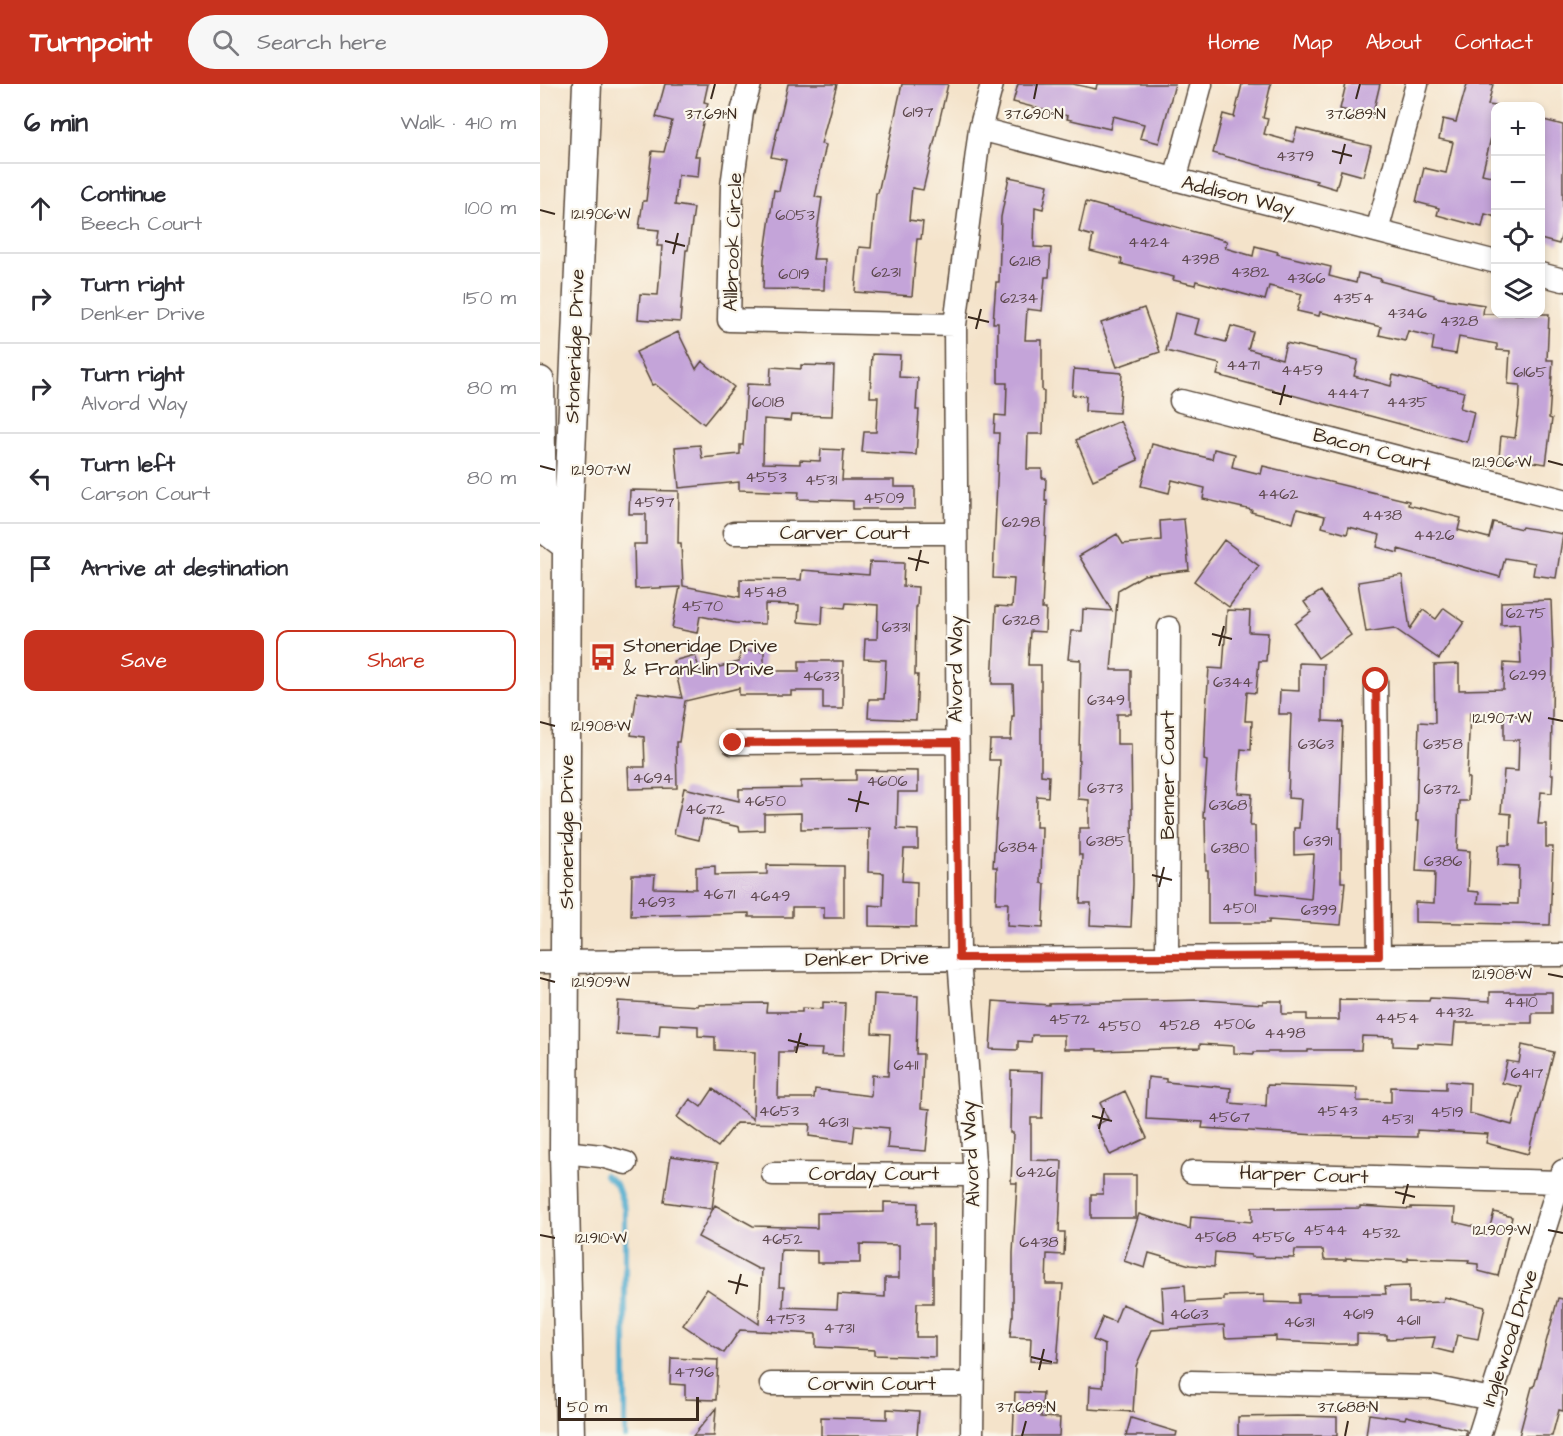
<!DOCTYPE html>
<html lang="en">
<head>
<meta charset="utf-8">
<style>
	body { margin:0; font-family:"Architects Daughter",sans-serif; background:#f7f7f7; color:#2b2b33 }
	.controls { position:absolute; right:18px; top:18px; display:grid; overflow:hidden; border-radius:12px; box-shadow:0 3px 9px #0003 }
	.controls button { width:54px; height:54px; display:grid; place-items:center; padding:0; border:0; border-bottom:2px solid #e1e1e2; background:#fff; color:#2b2b33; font:30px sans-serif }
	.scale { position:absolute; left:18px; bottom:15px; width:141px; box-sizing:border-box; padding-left:6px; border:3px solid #3b2a1e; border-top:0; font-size:16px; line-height:21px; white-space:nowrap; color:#3b2a1e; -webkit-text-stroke:4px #fbf7ec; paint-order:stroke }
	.stop { position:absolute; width:18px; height:18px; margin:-14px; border:4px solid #c8321e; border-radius:50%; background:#fff }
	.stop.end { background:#c8321e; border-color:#fff; box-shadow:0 2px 6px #0008 }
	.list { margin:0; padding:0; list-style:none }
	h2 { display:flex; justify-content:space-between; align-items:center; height:78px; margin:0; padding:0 24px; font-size:26px }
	h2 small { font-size:20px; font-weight:400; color:#7c7c81 }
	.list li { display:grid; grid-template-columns:39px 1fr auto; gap:18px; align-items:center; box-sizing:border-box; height:90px; padding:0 24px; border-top:2px solid #e1e1e2 }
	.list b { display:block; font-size:22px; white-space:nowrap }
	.list p { margin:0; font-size:20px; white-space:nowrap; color:#7c7c81 }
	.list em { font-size:20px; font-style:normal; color:#7c7c81 }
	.actions { display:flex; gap:12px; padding:18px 24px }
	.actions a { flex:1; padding:14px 0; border:2px solid #c8321e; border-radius:12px; text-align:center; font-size:21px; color:#c8321e }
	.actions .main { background:#c8321e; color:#fff }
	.icon { flex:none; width:33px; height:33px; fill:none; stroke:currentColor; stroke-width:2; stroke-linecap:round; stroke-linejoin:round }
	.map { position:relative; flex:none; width:1023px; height:1352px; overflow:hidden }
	header { display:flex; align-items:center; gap:36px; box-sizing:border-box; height:84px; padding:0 30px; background:#c8321e; color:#fff }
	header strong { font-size:28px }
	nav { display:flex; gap:33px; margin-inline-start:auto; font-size:21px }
	.search { width:420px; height:54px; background:#f7f7f7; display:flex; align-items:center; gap:15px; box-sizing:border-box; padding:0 21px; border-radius:33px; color:#7c7c81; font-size:22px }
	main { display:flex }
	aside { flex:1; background:#fff }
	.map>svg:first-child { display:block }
</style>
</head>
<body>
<header>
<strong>Turnpoint</strong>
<div class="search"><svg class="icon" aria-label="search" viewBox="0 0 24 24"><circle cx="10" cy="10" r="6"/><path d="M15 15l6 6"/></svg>Search here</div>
<nav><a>Home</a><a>Map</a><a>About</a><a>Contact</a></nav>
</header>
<main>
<aside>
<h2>6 min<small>Walk · 410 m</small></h2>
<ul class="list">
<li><svg class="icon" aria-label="ahead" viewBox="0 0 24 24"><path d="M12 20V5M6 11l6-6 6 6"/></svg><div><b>Continue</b><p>Beech Court</p></div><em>100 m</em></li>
<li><svg class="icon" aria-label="right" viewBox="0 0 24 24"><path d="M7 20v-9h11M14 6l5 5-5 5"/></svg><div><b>Turn right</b><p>Denker Drive</p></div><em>150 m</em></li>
<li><svg class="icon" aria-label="right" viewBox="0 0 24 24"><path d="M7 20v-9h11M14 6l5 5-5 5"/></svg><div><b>Turn right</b><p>Alvord Way</p></div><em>80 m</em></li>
<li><svg class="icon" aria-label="left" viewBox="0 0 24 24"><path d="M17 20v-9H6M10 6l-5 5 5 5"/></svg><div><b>Turn left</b><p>Carson Court</p></div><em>80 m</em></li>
<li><svg class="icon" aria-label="arrive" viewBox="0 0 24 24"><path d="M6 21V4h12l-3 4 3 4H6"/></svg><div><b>Arrive at destination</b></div></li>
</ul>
<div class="actions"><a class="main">Save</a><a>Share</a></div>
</aside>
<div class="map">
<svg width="1023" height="1352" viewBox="0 0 1023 1352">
	<rect width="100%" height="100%" fill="#fbf7ec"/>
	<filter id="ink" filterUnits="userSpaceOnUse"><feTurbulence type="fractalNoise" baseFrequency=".0167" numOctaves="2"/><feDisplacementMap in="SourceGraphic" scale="12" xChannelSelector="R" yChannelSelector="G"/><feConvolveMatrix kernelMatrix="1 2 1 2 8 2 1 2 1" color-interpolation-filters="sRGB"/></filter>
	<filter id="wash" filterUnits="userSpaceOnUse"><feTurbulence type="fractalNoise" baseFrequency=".008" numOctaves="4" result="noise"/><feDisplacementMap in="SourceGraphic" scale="24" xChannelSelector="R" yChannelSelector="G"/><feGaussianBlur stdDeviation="1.35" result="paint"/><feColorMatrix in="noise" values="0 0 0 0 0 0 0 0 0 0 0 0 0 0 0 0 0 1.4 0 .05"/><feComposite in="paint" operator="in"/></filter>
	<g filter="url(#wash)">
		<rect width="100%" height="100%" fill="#f4e3ca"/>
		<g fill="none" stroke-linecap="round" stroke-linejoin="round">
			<!-- stream -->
			<path stroke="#50acce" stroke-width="6" d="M65 1091 76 1100 85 1125V1352"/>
		</g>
		<g id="blocks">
			<!-- building -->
			<path fill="#c4a4d9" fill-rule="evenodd" d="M125 0H168L164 18 168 19 155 72H160L158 93 138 91 135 121 154 124 148 166H146L140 238 98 235 100 210 118 211 122 162H117L119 146 99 144 103 117H106L112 67 124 68 132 37 116 33Z
				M248 0H297L281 60 286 61 275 113 282 114 273 175H285L284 206 223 205 224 175 234 106 239 107 246 76 231 73Z
				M362 0H408L383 106 372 104 369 136 383 138 381 155H377L372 212 315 208 319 163 331 164 336 109H338Z
				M478 0H533L556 5 557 0H635L619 59 600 54 604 40 573 32 570 45 527 35 528 32 473 18Z
				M702 0H731L723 34 728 35 724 50 753 58 757 44 831 62 823 92 801 86 796 105 776 99 777 97 673 69 683 30 694 33Z
				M806 0H840L832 33 800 25Z
				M927 0H953L948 21 956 22V34L942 90 956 93V133L945 130 942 143 897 131 899 124 876 118 884 84 906 89 913 58 899 55 903 35 916 38Z
				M1000 35 1023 41V145L1019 160 1000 155Z
				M469 93 508 101 503 125 495 123 494 163 511 164 509 193H505L502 227 487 225 485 256H502V307H504L503 350H488L487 385H502V394H506L505 417H507L502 525H506L505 548 490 547 488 581H501V691L509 692 508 713 497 712 496 743H502L501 799 505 800 503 844 467 842 468 819H456L457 783H453L460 676H449L450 656H471L472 632H474L473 600H452L456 522 472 523 474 495 453 494 459 349H454L455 331 466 332 467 299H458V239H453L456 198H459L461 133Z
				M546 118 687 157 685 164 713 172 715 162 738 168 737 170 791 183 789 192 816 199 818 189 841 195 840 197 894 211V213L944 221 943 230H1009L1007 276H1013L1009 334 1012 335 1006 380 959 373 961 352 975 354 979 323 980 301 968 300 970 267 957 266V260L919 253 916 270 892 266 894 253 868 247 865 257 839 251 841 243 780 228 779 232 757 227 762 210 729 202 725 216 656 197 655 201 633 196 634 193 581 180 582 175 550 167 553 152 539 148Z
				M604 224 620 268 577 283 561 239Z
				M635 229 659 235 655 250 686 258 691 242 713 248 708 265 742 275 746 259 818 276 814 292 851 302 853 291 899 303 900 302 924 308 920 324 934 328 927 358 677 291 680 280 626 267Z
				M138 248 156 285 162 277 194 303 164 340 115 300 112 301 96 268Z
				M332 270 360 271 359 293 378 294 376 326H379L376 371 322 368 324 348H336L338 313H330Z
				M261 281 294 282 292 332 251 331 250 337 224 335 223 379 260 380V376L280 377 281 365 304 366 302 396H354V403H375V425H313V417L258 415 259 408 199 406V398L139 404 135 363 160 361 162 374 200 370V361H203L207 300 230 301 231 283 261 285Z
				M534 285 582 289 579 329 545 327 546 312 532 311Z
				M580 337 598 376 553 396 536 356Z
				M612 360 672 375 674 365 695 370 692 383 721 390 723 382 869 417 868 421 921 434 918 446 949 454 953 438 981 445 982 443 1023 450 1016 494 993 491 995 479 965 474 960 493 858 465V469L837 463 840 451 809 443 807 450 782 443 785 432 757 425 753 439 711 428 712 426 663 415 665 404 632 396 629 409 601 402Z
				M90 406 139 407 138 459H141L143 502 200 513V495L261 496 262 486 329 491 330 478 364 479 363 502 378 503 377 523H376L375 591H378L376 636 328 634 329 615H344L346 576 324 575 325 555H337L338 521 306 519 305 524 283 522 282 540 258 538 259 521 225 520V540L195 539 160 532 157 549 132 544 140 503 95 505 94 460H106V430H89Z
				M644 435 649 486 604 491 578 506 571 586H591V630H577V660H591L593 800 591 843 550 841 551 819H540L542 771H539V744H549V716L538 715 541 576 528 575 531 547H542L543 525 572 527 539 472 577 450 583 460 621 456 620 437Z
				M684 456 719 482 689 523 654 497Z
				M862 491 870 545 883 526 896 535 904 524 924 538 899 575 854 544 826 548 818 498Z
				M781 507 811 551 778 574 755 540 771 528 764 518Z
				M1011 516 1013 571 1011 690H1013L1012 709 1001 708 998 740H1006V763H1013L1010 841 875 838V818L894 819 895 788 876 787 879 737H876L879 638 895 639 894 581 919 580V606L963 605 964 579 981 580 979 540 961 541V518ZM964 628V656H979L978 687 964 686 961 729 971 730 970 761H959L958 781 979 782 978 820 938 819 939 808 928 807 930 767 917 766 919 717H928L929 694H927L930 629Z
				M687 526 710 527 709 548 728 549 726 577H719L716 609 707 608 705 637H712L711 666 701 665 698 709 712 710 710 742H715L716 809 771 815 774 770 754 771V744H759L761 715 748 714 751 630H739L740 606 759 607V579L784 580 783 637 803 638 799 744H801V798H805L801 841 729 836V839H668V786H666L665 733H663L667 677 664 676 666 627 669 584 683 585Z
				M200 567H224V587H259V577H303V625H283V607H251V611H199V604L145 617 139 658H136L137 704 89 705 88 683H105L104 653 91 651 97 608 142 614 133 577 155 571 160 588 199 578Z
				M316 686 378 687V708H358L357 745 378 746V765H364L362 797 377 798 376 843 329 842V821L343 822 344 789 328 788 329 744 261 745V729L224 730V746L200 747 199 743 163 735 159 756 134 750 144 704 199 717V705L261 704V697L316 696Z
				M227 781 304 782V834H284V823H252V833H209V829L91 832 92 791H115L114 804 156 805V783L175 782V791L227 790Z
				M950 908H1012V929H992V939H915L913 961 877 959V963L853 962V953L822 952 821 966H768V968H714V970L694 969V962L660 960V964L557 967V965H524V951H492L491 958 478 957V966L450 965 453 917 509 921V919L663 916 723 920V917H742V930H767V936H799V916L889 917 890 914 950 917Z
				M334 910 378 912 376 970H383L381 1024 390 1025 386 1067 347 1064 349 1044 315 1041 313 1058 269 1052 270 1040 196 1039 178 1063 137 1033 150 1015 161 1023 173 1005 213 1035 215 968 175 966V953L158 952V942L120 940 119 952 76 950 78 917 158 922V920L227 919 226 928H262V924L283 925V918L305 919 303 972 281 971 282 965 253 964V968H239L238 1014H274L275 1005 331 1012 332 991 348 992 350 950 332 949Z
				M982 961 1014 968 988 1070 946 1059 948 1050 877 1046V1053L776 1051 662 1044 663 1038 606 1035 608 993 626 995V998L691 1004 690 1019 726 1022 727 1001 817 1004V1017L851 1018V1003L906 1005V997L930 999 929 1029 972 1041 982 1003 962 999 967 977 979 979Z
				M471 987 503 988 502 1034H491V1076L522 1077 519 1148H525L524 1171 507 1170 506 1200H523L517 1279 490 1277 491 1254 470 1253 472 1232H473V1169L477 1099H471L473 1049H470Z
				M585 1007 607 1054 570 1071 556 1041 568 1035 560 1019Z
				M131 1072 178 1079 172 1125 124 1118Z
				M563 1091H596V1134H551V1110H563Z
				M344 1118 378 1119 377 1140H393V1219H377L376 1253H395V1273L334 1271V1266L276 1263V1250L200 1246 184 1269 143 1241 167 1205 219 1240 222 1185H218L158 1153 175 1121 213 1142 277 1144V1129L344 1128ZM320 1160 359 1161V1194H345V1213L298 1210 297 1225 243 1223 244 1203H239L241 1166 277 1167V1179H320Z
				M820 1122 871 1125V1123L915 1124 914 1138 949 1146 954 1128 972 1133 958 1192 938 1187V1180L928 1179 929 1176 868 1174V1177L806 1174V1176H784L783 1166H755L754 1174 711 1173V1171L675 1168 674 1183 650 1181 609 1169 605 1184 584 1177 599 1130 650 1145 651 1133 712 1138V1123H735V1125L820 1124Z
				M645 1201 646 1218 684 1216V1212L724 1211V1218L759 1219V1210H846L845 1203 869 1202V1219L903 1218 904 1213 945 1223 938 1255 917 1251 913 1269 892 1264 895 1253 847 1255V1251L817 1250V1260H795L736 1257V1252L685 1254 684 1241 612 1246 596 1282 593 1328 549 1325 550 1302 563 1303 565 1261 553 1256 563 1233 575 1238 582 1220 624 1238 622 1203Z
				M1018 1214 1023 1215V1327L1019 1326 1012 1352H979L992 1303H994Z
				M131 1274 178 1276 176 1316 145 1315V1301L130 1300Z
				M475 1308 503 1309 501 1333 520 1334 519 1352H473Z
				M176 1324 174 1352H153Z
				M347 1325 379 1327 377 1352H281V1333L347 1335Z
				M829 1330 865 1335 866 1332 926 1346V1352H826Z
				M757 1332 797 1333V1352H698V1333Z
				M591 1334 637 1348 636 1352H586Z"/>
		</g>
	</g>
	<g filter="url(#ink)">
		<use href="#blocks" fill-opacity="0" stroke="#574638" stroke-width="1.5"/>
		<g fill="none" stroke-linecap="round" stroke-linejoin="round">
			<defs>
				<path id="minor" d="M210 0 202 28 192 102 189 236 415 241
					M440 45 956 178
					M635 96 661 0
					M837 147 877 0
					M1000 190 1023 196
					M641 317 1023 416
					M194 449H416
					M836 597 839 872
					M193 659 416 658
					M627 874 629 544
					M0 878 1023 871
					M24 1068 61 1072 86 1079
					M652 1088 1020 1098
					M233 1090 435 1091
					M651 1298 892 1303 951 1315
					M231 1300H432
					M432 1352 435 1091 419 874 415 241 440 45 452 0
					M939 1352 1023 1087"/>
				<path id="major" d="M0 297 2 443 27 462
					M30 1352 24 1068 27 462 47 0"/>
			</defs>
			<!-- minor casing -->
			<use href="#minor" stroke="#574638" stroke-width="25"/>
			<!-- major casing -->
			<use href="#major" stroke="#574638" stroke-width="31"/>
			<!-- minor -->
			<use href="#minor" stroke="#fff" stroke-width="22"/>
			<!-- major -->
			<use href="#major" stroke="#fff" stroke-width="28"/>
		</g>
	</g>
	<g fill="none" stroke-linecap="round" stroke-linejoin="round" filter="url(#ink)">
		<!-- route -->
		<path stroke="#c8321e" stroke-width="8" d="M193 659 416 658 419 874 839 872 836 597"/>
	</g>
	<!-- ticks -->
	<path fill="none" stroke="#3b2a1e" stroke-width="2" d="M171 15 175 0M494 15 497 0M816 15 820 0M792 67 812 72M800 80 805 60M0 126 15 130M125 157 145 162M133 170 138 149M428 233 449 238M436 245 441 225M732 308 752 313M740 321 745 301M1008 377 1023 381M0 382 15 386M368 474 389 479M376 487 381 466M672 550 692 555M679 562 684 542M1008 634 1023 637M0 638 15 642M308 715 329 720M316 728 321 707M612 791 632 796M619 803 624 783M1008 890 1023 893M0 894 15 898M248 956 268 961M256 969 261 949M552 1032 572 1037M559 1045 564 1024M855 1108 875 1113M863 1120 868 1100M1008 1146 1023 1149M0 1151 15 1154M188 1197 208 1202M196 1210 201 1190M491 1273 512 1278M499 1286 504 1265M482 1352 486 1337M805 1352 808 1337"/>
	<!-- icons -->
	<defs>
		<symbol id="bus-bare" viewBox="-9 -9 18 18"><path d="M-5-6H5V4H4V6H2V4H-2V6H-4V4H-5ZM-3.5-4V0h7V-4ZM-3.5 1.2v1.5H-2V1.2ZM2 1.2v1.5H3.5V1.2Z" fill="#c8321e" stroke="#fbf7ec" stroke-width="2.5" paint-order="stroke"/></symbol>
	</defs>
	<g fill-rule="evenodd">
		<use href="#bus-bare" x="44" y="554" width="38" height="38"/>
	</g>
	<g text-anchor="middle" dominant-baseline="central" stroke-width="4.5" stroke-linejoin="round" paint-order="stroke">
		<!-- number labels -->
		<g font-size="16" fill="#5d484d">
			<text x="378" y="28">6197</text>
			<text x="755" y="72">4379</text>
			<text x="255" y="131">6053</text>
			<text x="609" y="158">4424</text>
			<text x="660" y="175">4398</text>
			<text x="485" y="177">6218</text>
			<text x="346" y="188">6231</text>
			<text x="710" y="188">4382</text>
			<text x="254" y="190">6019</text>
			<text x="766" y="194">4366</text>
			<text x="479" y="214">6234</text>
			<text x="813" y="214">4354</text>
			<text x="867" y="229">4346</text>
			<text x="919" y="237">4328</text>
			<text x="703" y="281">4471</text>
			<text x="762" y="286">4459</text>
			<text x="990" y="288">6165</text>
			<text x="808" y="309">4447</text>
			<text x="228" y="318">6018</text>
			<text x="867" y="318">4435</text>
			<text x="226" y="393">4553</text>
			<text x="281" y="396">4531</text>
			<text x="738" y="410">4462</text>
			<text x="344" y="414">4509</text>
			<text x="114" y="418">4597</text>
			<text x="842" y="431">4438</text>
			<text x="481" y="438">6298</text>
			<text x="894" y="451">4426</text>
			<text x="225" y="508">4548</text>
			<text x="162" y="522">4570</text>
			<text x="986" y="529">6275</text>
			<text x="481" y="536">6328</text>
			<text x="356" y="543">6331</text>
			<text x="988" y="591">6299</text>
			<text x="281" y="592">4633</text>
			<text x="693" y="598">6344</text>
			<text x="566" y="616">6349</text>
			<text x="776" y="660">6363</text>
			<text x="903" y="660">6358</text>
			<text x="113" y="694">4694</text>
			<text x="347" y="697">4606</text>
			<text x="565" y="704">6373</text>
			<text x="902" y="705">6372</text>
			<text x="225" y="717">4650</text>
			<text x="688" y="721">6368</text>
			<text x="165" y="725">4672</text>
			<text x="566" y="757">6385</text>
			<text x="778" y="757">6391</text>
			<text x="478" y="763">6384</text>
			<text x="690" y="764">6380</text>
			<text x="903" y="777">6386</text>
			<text x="179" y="810">4671</text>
			<text x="230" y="812">4649</text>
			<text x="116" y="818">4693</text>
			<text x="699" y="824">4501</text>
			<text x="779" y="826">6399</text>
			<text x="981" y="918">4410</text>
			<text x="914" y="928">4432</text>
			<text x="857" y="934">4454</text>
			<text x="529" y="935">4572</text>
			<text x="694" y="940">4506</text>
			<text x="639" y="941">4528</text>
			<text x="579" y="942">4550</text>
			<text x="745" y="949">4498</text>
			<text x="366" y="981">6411</text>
			<text x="987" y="989">6417</text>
			<text x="239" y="1027">4653</text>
			<text x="797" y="1027">4543</text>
			<text x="907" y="1028">4519</text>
			<text x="689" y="1033">4567</text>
			<text x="857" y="1035">4531</text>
			<text x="293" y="1038">4631</text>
			<text x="496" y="1088">6426</text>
			<text x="785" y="1146">4544</text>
			<text x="841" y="1149">4532</text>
			<text x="675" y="1153">4568</text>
			<text x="733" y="1153">4556</text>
			<text x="242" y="1155">4652</text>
			<text x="499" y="1158">6438</text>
			<text x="649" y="1230">4663</text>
			<text x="818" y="1230">4619</text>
			<text x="245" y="1235">4753</text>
			<text x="868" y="1236">4611</text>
			<text x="759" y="1238">4631</text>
			<text x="299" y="1244">4731</text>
			<text x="154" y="1288">4796</text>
		</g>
		<!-- street labels -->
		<g font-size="20" fill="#3b2a1e" stroke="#fbf7ec">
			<text transform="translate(698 112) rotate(14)">Addison Way</text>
			<text transform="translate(193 158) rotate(-88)">Allbrook Circle</text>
			<text transform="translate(35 262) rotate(-88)">Stoneridge Drive</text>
			<text transform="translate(832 366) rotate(15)">Bacon Court</text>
			<text x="305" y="449">Carver Court</text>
			<text transform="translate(416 585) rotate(-90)">Alvord Way</text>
			<text transform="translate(628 691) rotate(-90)">Benner Court</text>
			<text transform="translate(27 748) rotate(-90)">Stoneridge Drive</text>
			<text transform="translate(327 875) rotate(-1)">Denker Drive</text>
			<text transform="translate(431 1070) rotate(-93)">Alvord Way</text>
			<text x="334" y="1090">Corday Court</text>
			<text transform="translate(764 1091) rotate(2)">Harper Court</text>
			<text transform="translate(970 1254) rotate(-72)">Inglewood Drive</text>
			<text x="332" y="1300">Corwin Court</text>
		</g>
		<!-- poi labels -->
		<g font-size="20" fill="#3b2a1e" stroke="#fbf7ec" text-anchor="start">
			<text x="83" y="562">Stoneridge Drive<tspan x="83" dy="23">&amp; Franklin Drive</tspan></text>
		</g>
	</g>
	<g font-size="15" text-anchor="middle" fill="#3b2a1e" stroke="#fbf7ec" stroke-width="4.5" stroke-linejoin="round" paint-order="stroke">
		<text x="171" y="35">37.691°N</text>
		<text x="494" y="35">37.690°N</text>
		<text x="816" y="35">37.689°N</text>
		<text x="61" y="135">121.906°W</text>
		<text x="962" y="383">121.906°W</text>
		<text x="61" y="391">121.907°W</text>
		<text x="962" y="639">121.907°W</text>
		<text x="61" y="647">121.908°W</text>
		<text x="962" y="895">121.908°W</text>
		<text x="61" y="903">121.909°W</text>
		<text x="962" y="1151">121.909°W</text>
		<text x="61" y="1159">121.910°W</text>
		<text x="486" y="1328">37.689°N</text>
		<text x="808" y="1328">37.688°N</text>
	</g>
</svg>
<div class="controls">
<button>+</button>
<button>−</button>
<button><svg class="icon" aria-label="locate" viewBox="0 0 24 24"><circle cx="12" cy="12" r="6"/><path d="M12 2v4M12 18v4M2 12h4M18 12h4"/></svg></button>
<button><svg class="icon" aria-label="layers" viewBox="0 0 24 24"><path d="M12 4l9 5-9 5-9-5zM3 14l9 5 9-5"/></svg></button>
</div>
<div class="scale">50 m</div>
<div class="stop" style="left:836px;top:597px"></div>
<div class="stop end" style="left:193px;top:659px"></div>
</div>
</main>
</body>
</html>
